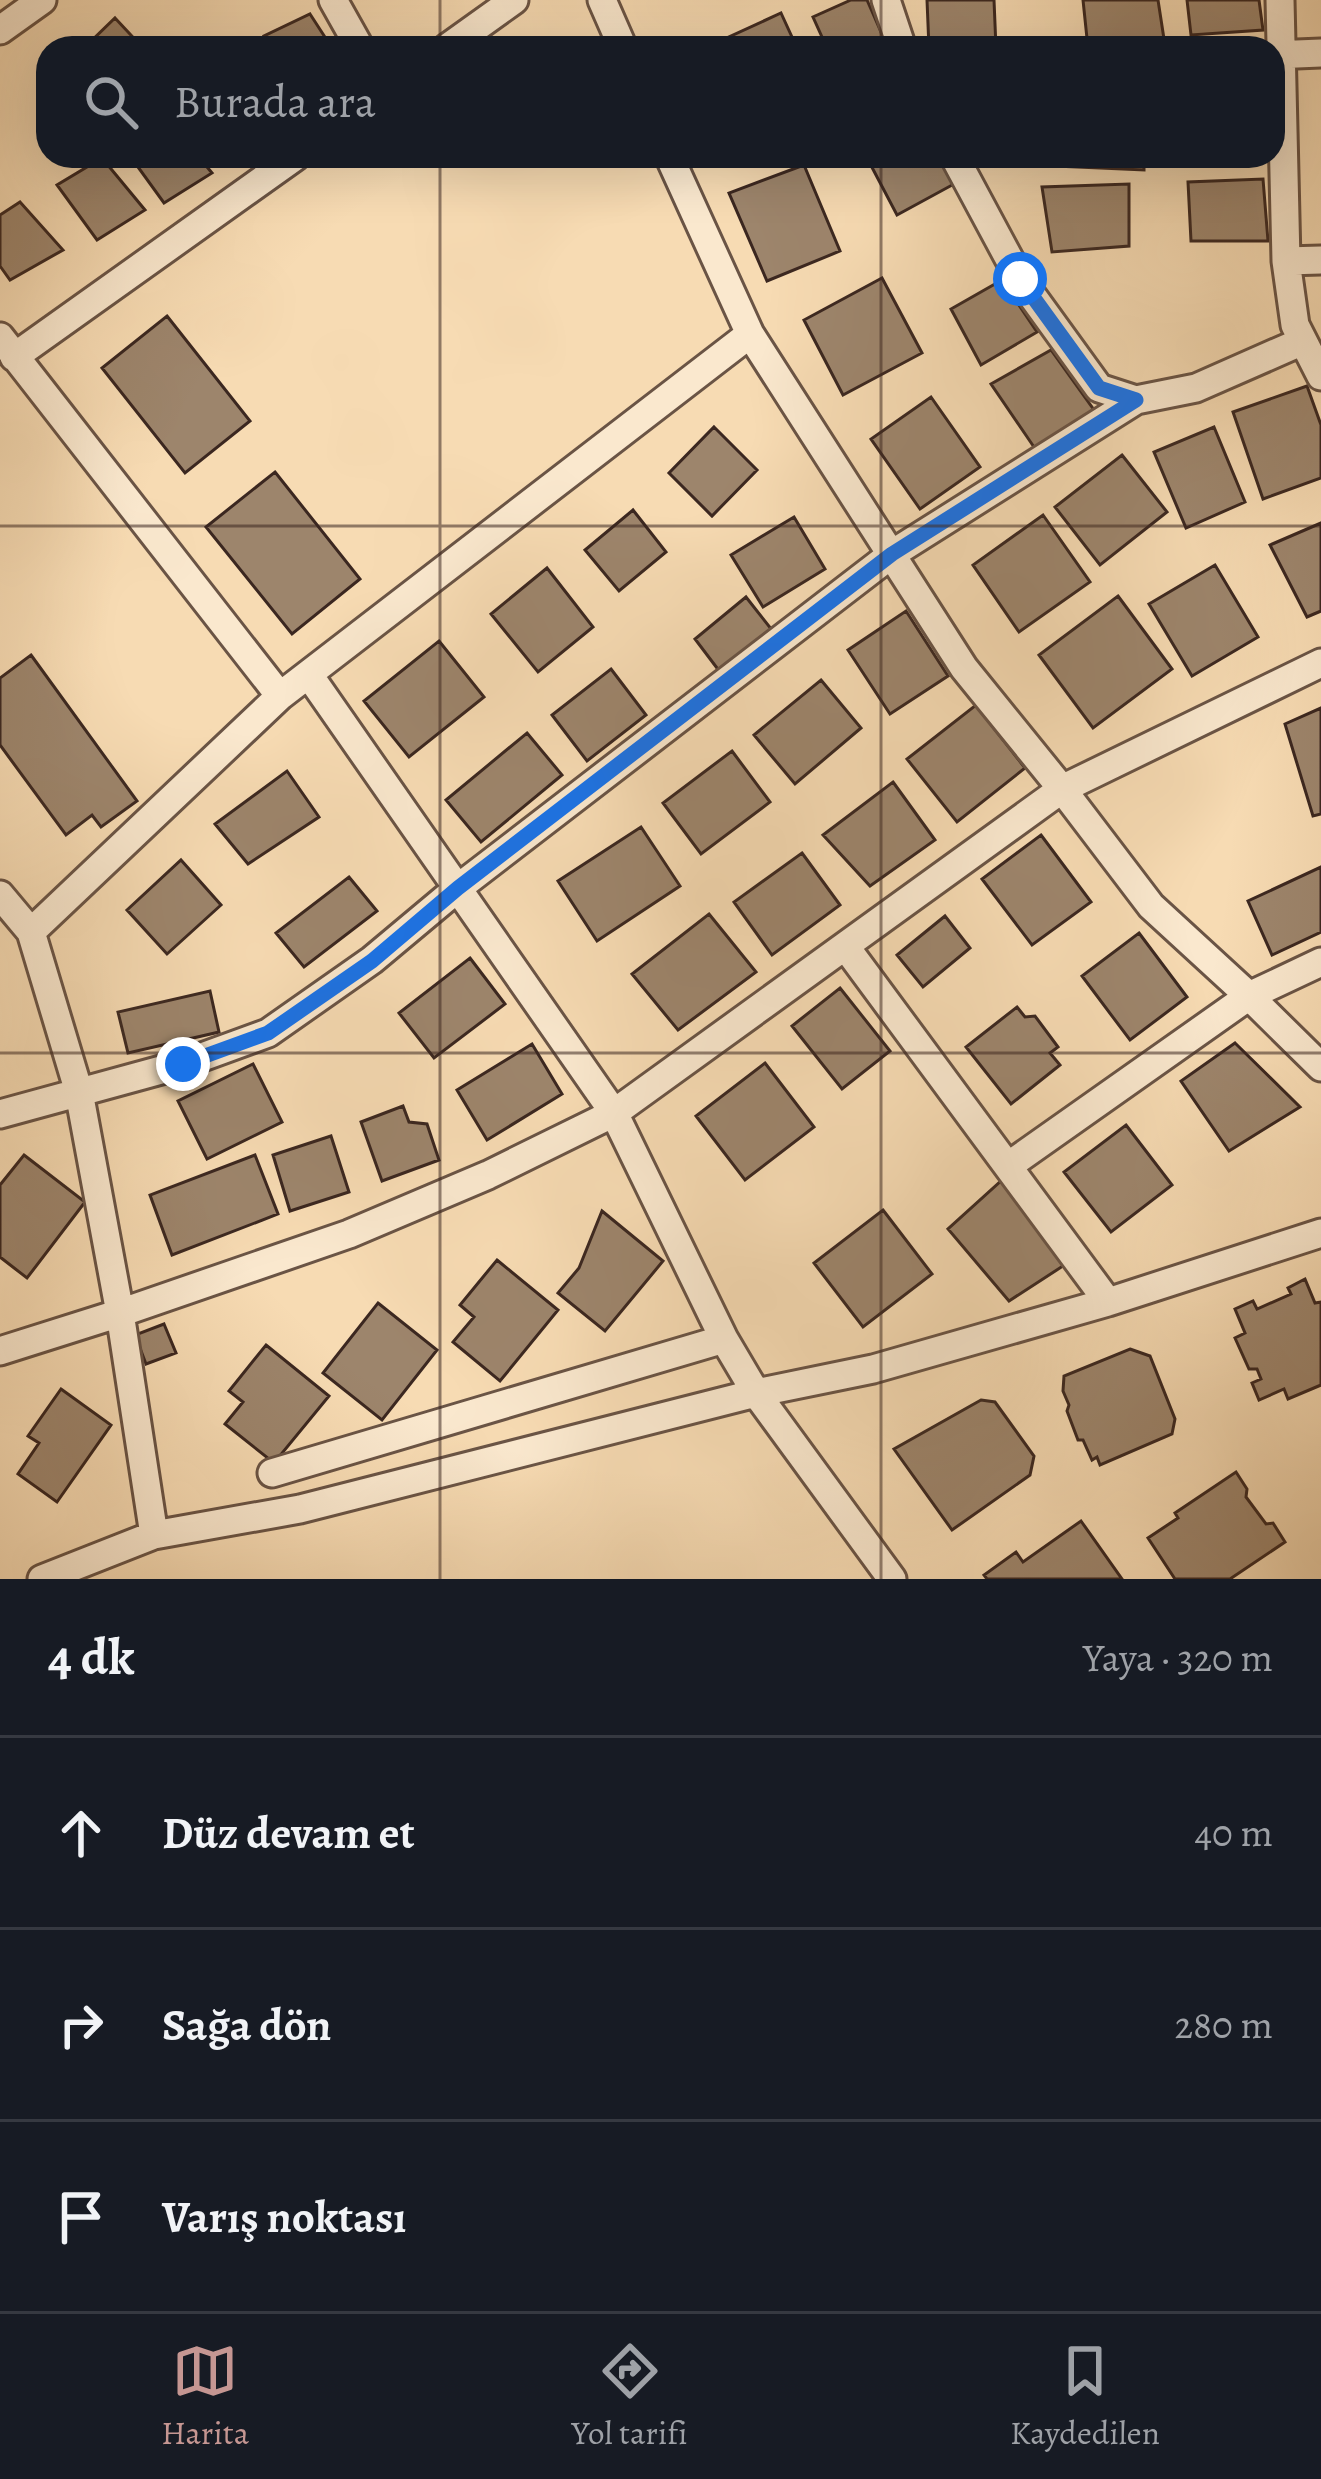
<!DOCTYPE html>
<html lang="tr">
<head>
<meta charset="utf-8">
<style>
	body { margin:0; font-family:Alegreya,serif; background:#242831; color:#f1f3f6 }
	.stop { position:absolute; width:36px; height:36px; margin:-27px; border:9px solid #1a73e8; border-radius:50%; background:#fff }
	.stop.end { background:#1a73e8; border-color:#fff; box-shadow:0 3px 12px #0008 }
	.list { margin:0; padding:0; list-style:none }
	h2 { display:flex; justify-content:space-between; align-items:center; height:156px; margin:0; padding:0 48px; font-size:51px }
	h2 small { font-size:39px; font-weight:400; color:#9ea1a6 }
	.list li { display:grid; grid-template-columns:78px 1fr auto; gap:36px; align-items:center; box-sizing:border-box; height:192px; padding:0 48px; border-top:3px solid #363941 }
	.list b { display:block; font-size:45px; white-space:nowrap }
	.list em { font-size:39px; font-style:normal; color:#9ea1a6 }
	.icon { flex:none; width:66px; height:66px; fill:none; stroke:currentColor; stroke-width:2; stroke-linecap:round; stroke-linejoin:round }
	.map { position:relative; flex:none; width:1321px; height:1579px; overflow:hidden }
	.search { position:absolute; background:#171b24; box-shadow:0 12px 48px #0002; left:36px; right:36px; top:36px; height:132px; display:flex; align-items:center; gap:30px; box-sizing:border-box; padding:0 42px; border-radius:36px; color:#9ea1a6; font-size:45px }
	.sheet { height:732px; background:#171b24 }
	nav { display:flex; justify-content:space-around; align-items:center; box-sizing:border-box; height:168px; border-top:3px solid #363941; background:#171b24; font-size:33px; color:#9ea1a6 }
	nav a { display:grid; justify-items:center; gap:6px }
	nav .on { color:#c59692 }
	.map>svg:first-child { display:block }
</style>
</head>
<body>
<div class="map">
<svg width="1321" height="1579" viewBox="0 0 1321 1579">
	<rect width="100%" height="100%" fill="#f7dbb3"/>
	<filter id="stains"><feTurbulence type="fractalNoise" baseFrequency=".00167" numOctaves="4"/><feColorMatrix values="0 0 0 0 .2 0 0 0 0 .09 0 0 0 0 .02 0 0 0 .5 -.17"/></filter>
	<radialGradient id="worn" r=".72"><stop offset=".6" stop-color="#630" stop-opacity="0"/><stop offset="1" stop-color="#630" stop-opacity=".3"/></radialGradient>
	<!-- building -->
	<path fill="#9d856c" stroke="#3b2720" stroke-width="3" d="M851 0H867L888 48H827L813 17Z
		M927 0H994L996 48H929Z
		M1083 0H1158L1164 39 1088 48Z
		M1187 0H1259L1263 30 1191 35Z
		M781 13 797 48H707V47Z
		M310 14 332 48H270L264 36Z
		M115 18 143 48H84Z
		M130 156H198L212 173 164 203Z
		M866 156H938L954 184 897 215Z
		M1055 156H1144V170L1056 166Z
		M102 158 145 210 97 240 57 185Z
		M804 165 840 251 767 281 729 193Z
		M1263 179 1268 241H1191L1188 182Z
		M1129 184V246L1052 252 1042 187Z
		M20 202 63 250 10 280 0 266V215Z
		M882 278 922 353 843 395 804 320Z
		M1002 280 1037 332 981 365 951 309Z
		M167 316 250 421 185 473 102 368Z
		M1051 350 1094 410 1036 450 991 384Z
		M1307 386 1321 425V478L1263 499 1233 412Z
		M931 397 980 467 920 509 871 439Z
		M714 427 757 470 712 516 669 473Z
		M1214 427 1245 502 1186 528 1154 452Z
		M1122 455 1167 512 1100 565 1055 507Z
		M275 472 360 579 292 634 206 527Z
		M633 510 666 552 619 591 585 550Z
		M1043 515 1090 582 1019 632 973 565Z
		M794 517 825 569 763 607 731 555Z
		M1321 523V611L1307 617 1270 545Z
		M1215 565 1258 637 1192 676 1149 604Z
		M547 568 593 627 538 672 491 614Z
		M1118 596 1172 669 1093 728 1039 655Z
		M746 597 772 630 720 672 695 639Z
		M906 611 948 676 890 714 848 650Z
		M439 641 484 697 409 757 364 701Z
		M31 655 137 801 101 827 92 815 66 835 0 745V678Z
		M611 669 646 715 587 761 552 715Z
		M821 680 861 728 795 784 754 735Z
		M976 705 1025 768 957 822 907 759Z
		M1321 708V814L1313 816 1285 724Z
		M527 733 562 775 481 842 446 800Z
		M732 751 770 802 701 854 663 803Z
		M287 771 319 817 248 864 215 824Z
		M893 782 935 840 870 886 823 835Z
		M641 827 680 886 597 941 558 881Z
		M1041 835 1091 902 1032 945 982 879Z
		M802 853 840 905 772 955 734 902Z
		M181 860 221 905 167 954 127 910Z
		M1321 867V932L1272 955 1248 901Z
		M349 877 377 911 304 967 276 933Z
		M709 914 756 972 678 1030 632 974Z
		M945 916 970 948 923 987 897 955Z
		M1139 933 1187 997 1130 1040 1082 976Z
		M470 958 505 1004 434 1058 399 1013Z
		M840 988 890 1051 842 1089 792 1026Z
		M210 991 219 1032 128 1053 118 1012Z
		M1017 1007 1025 1017 1035 1016 1058 1047 1050 1053 1060 1065 1011 1104 966 1047Z
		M1235 1043 1300 1107 1229 1151 1181 1081Z
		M532 1044 562 1094 487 1140 457 1090Z
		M765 1063 814 1127 745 1180 696 1116Z
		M253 1064 282 1122 207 1159 178 1101Z
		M403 1106 409 1122 427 1124 439 1160 382 1181 361 1122Z
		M1126 1125 1172 1185 1111 1232 1064 1172Z
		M331 1136 349 1192 290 1211 273 1155Z
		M24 1155 85 1202 27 1278 0 1257V1185Z
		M255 1155 278 1214 172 1255 150 1195Z
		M1001 1181 1066 1264 1009 1301 948 1229Z
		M883 1210 932 1274 863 1327 814 1263Z
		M602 1211 663 1261 605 1331 558 1293 579 1268Z
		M497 1260 558 1310 500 1381 453 1342 474 1317 460 1305Z
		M1305 1279 1315 1303 1321 1302V1385L1288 1399 1284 1389 1259 1400 1252 1383 1261 1379 1257 1369H1249L1235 1338 1245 1333 1235 1309 1253 1301 1257 1309 1291 1294 1288 1288Z
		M378 1303 437 1350 382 1420 323 1373Z
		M164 1324 176 1353 146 1364 135 1335Z
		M266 1345 329 1396 274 1463 225 1424 243 1402 229 1391Z
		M1130 1349 1150 1356 1175 1419 1172 1434 1100 1465 1097 1457 1092 1460 1083 1440H1078L1067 1411 1069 1405 1063 1391 1064 1376Z
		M61 1389 111 1425 57 1502 18 1474 39 1443 28 1436Z
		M981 1400 995 1402 1034 1456 1030 1475 952 1530 894 1449Z
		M1236 1472 1247 1489 1246 1497 1266 1524 1273 1523 1285 1542 1230 1579H1175L1148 1538 1178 1518 1175 1513Z
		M1081 1521 1122 1579H987L984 1575 1016 1552 1023 1562Z"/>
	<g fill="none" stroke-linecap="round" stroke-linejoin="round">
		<defs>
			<path id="minor" d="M333 0 360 48
				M602 0 623 48
				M886 0 902 48
				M1280 0 1286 261 1295 325 1321 376
				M0 30 42 0
				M447 48 514 0
				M1273 55 1321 53
				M669 156 750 334 964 668 1062 789 1151 906 1249 996 1321 1067
				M954 156 1020 279 1099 388 1136 400 1196 388 1303 341
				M1286 261 1321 260
				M0 337 280 696 750 334
				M14 357 296 156
				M309 675 614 1113 724 1339 756 1393 892 1579
				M0 895 31 932 79 1092 120 1313 154 1535
				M31 932 280 696
				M845 946 1108 1302
				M0 1114 183 1064 268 1033 372 960 458 888 892 554 1136 400
				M1008 1166 1249 996 1321 962
				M0 1351 120 1313 349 1234 488 1175 614 1113 1062 789 1321 663
				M272 1473 724 1339
				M42 1579 154 1535 300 1509 756 1393 873 1369 1108 1302 1321 1233"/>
		</defs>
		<!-- minor casing -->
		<use href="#minor" stroke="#6a5445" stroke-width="33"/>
		<!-- minor -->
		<use href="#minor" stroke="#fae8ce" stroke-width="27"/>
	</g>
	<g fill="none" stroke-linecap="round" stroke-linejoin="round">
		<!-- route -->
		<path stroke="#1a73e8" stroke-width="15" d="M183 1064 268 1033 372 961 458 888 892 554 1136 400 1099 388 1020 279"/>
	</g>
	<!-- grid -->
	<path fill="none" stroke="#3b2720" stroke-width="3" stroke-opacity="0.55" d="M440 0V48M881 0V48M440 156V1579M881 156V1579M0 526H1321M0 1053H1321"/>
	<rect width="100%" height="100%" filter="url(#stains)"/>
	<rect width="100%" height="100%" fill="url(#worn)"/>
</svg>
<div class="stop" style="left:1020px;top:279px"></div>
<div class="stop end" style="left:183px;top:1064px"></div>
<div class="search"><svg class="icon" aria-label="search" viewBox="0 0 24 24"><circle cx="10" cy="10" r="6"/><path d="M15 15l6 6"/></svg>Burada ara</div>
</div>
<section class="sheet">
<h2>4 dk<small>Yaya · 320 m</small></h2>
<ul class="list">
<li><svg class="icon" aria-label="ahead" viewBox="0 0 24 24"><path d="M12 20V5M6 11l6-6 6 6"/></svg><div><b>Düz devam et</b></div><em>40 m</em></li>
<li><svg class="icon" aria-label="right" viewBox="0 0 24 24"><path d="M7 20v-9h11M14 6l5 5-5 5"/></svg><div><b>Sağa dön</b></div><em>280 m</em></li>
<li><svg class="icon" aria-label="arrive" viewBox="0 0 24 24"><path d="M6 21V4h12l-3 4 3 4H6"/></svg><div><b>Varış noktası</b></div></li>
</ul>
</section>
<nav>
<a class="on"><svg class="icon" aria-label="map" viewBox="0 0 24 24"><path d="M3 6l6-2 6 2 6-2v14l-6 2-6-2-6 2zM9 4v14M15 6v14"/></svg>Harita</a>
<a><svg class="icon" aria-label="directions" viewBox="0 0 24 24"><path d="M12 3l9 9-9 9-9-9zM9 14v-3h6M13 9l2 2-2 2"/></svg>Yol tarifi</a>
<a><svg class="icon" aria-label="saved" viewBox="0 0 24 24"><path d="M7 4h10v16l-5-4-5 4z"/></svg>Kaydedilen</a>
</nav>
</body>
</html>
